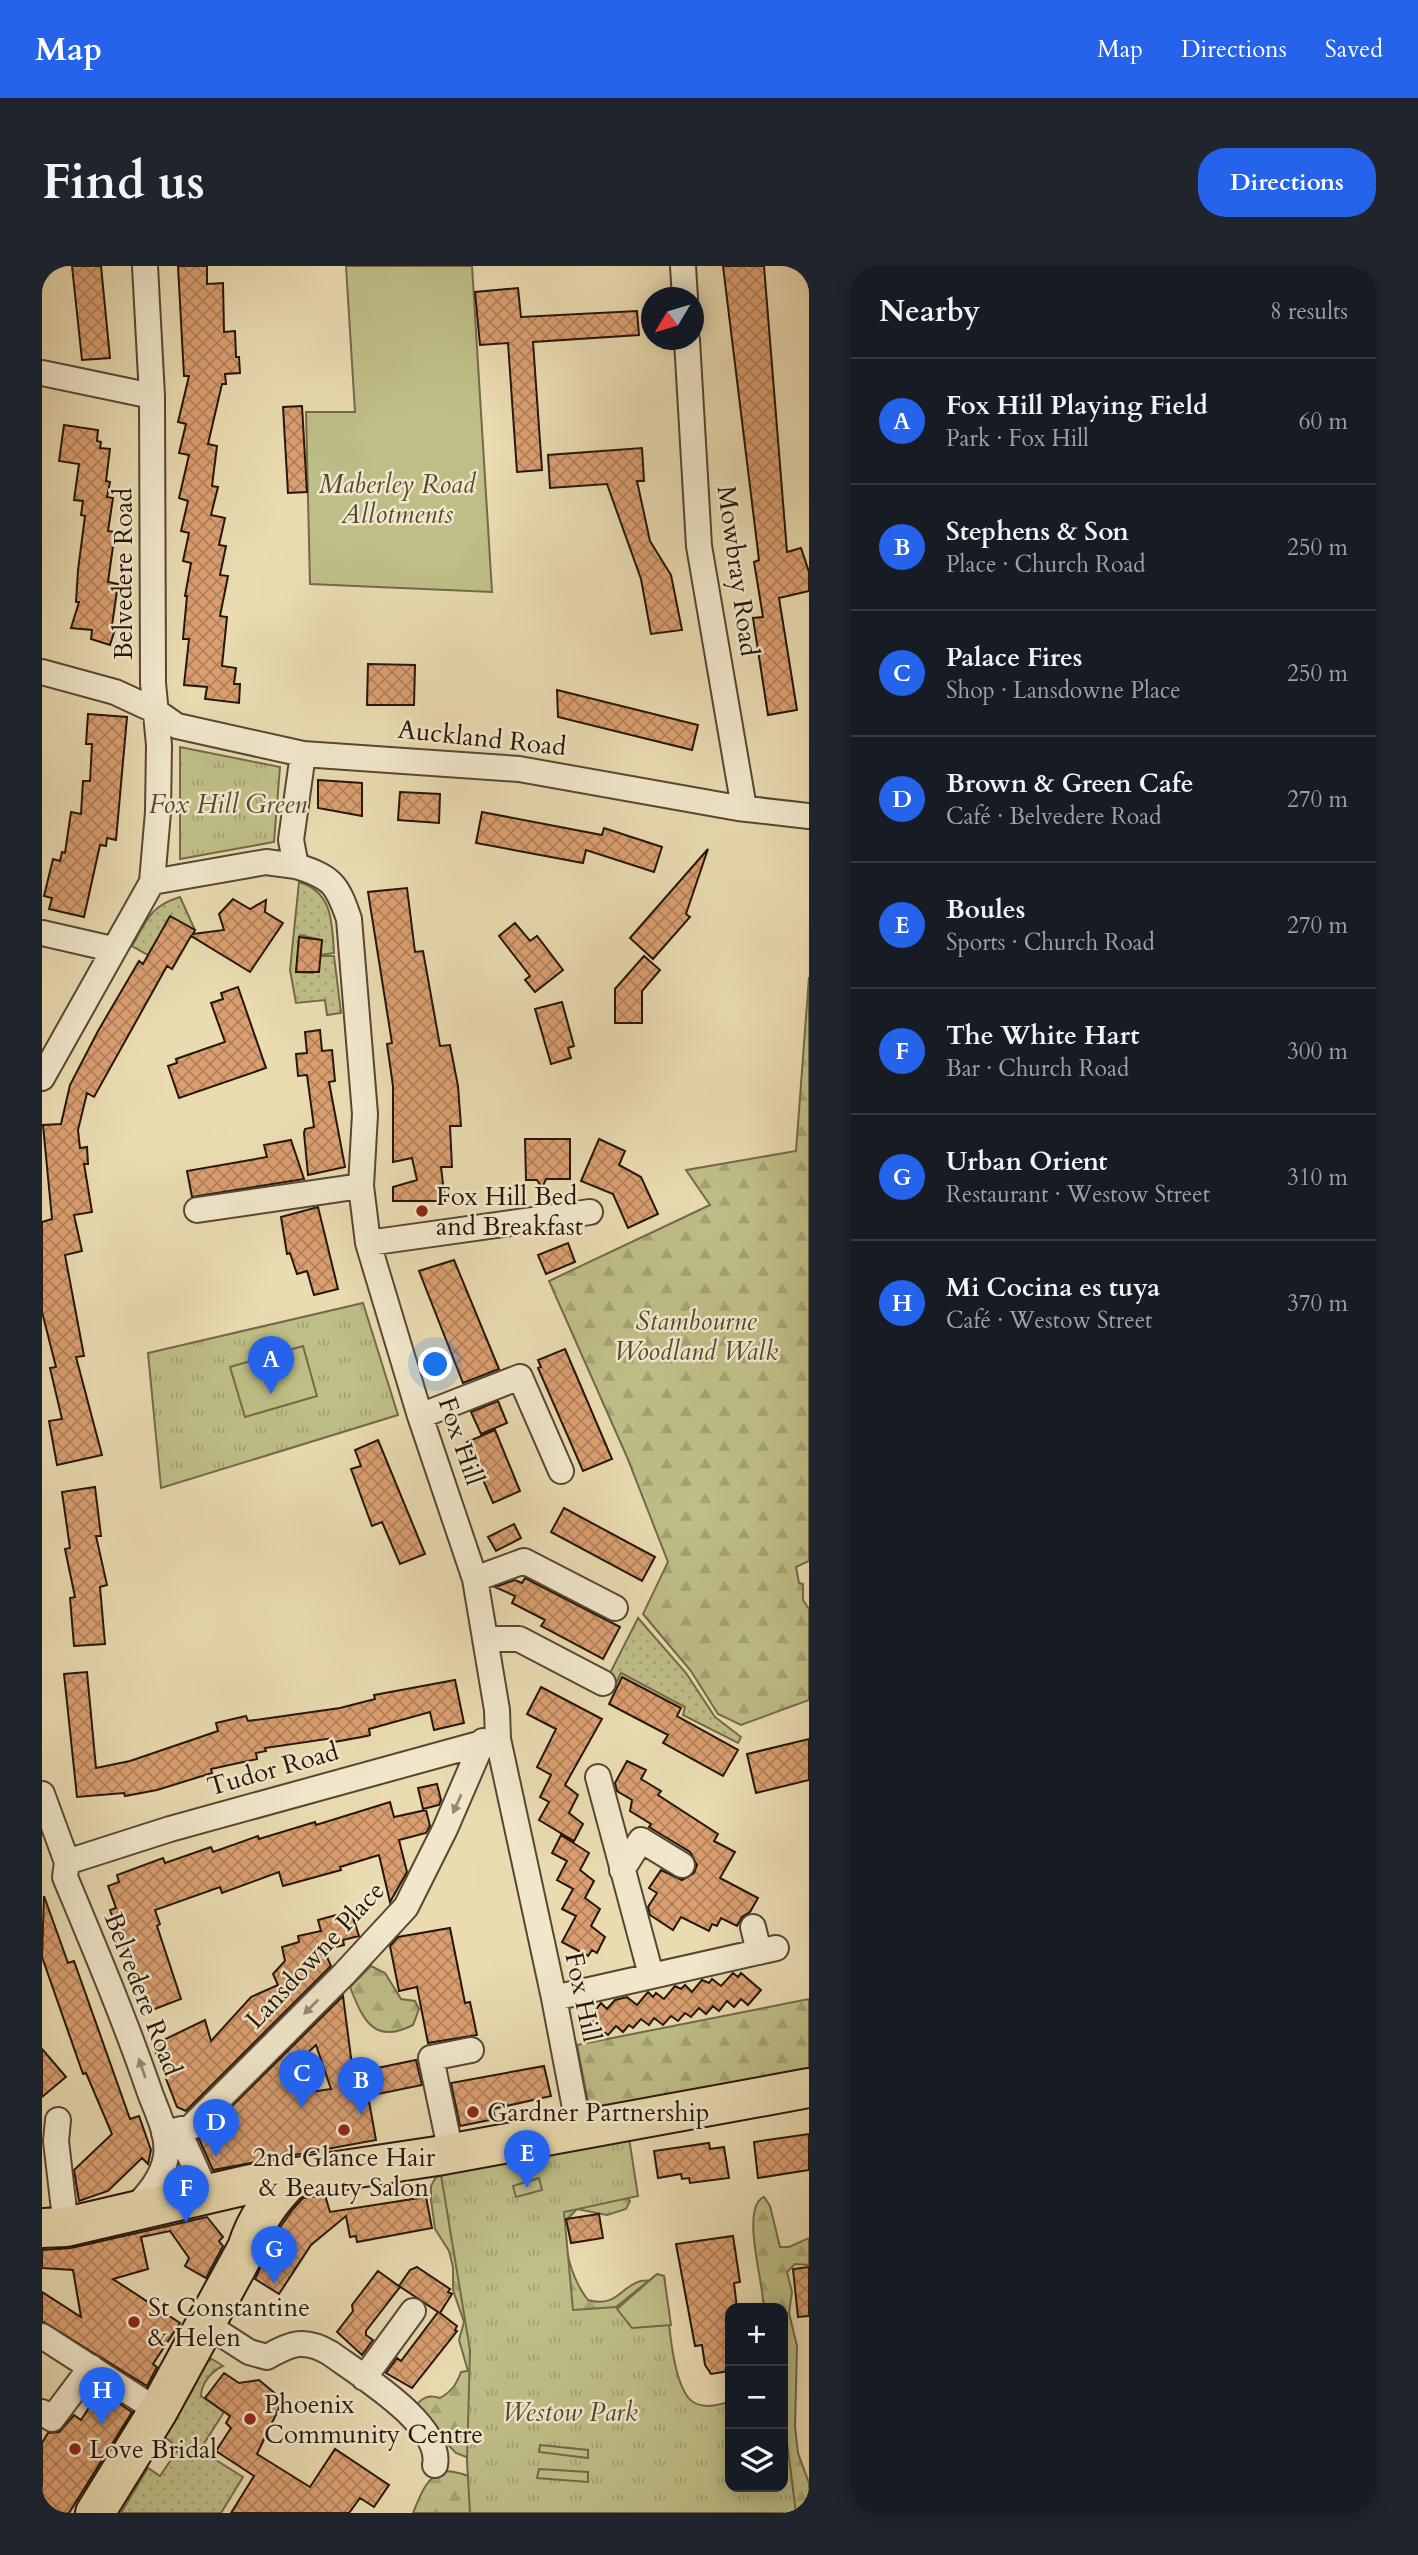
<!DOCTYPE html>
<html lang="en">
<head>
<meta charset="utf-8">
<style>
	body { margin:0; font-family:Cardo,serif; background:#20242c; color:#f1f3f6 }
	.controls { position:absolute; right:21px; bottom:21px; display:grid; overflow:hidden; border-radius:14px; box-shadow:0 4px 18px #0003 }
	.controls button { width:63px; height:63px; display:grid; place-items:center; padding:0; border:0; border-bottom:2px solid #363941; background:#171b24; color:#f1f3f6; font:35px sans-serif }
	.compass { position:absolute; left:599px; top:21px; width:63px; height:63px; border-radius:50%; background:#171b24; box-shadow:0 4px 18px #0003; rotate:232deg }
	.you { position:absolute; left:394px; top:1099px; width:24px; height:24px; margin:-18px; border:5px solid #fff; border-radius:50%; background:#1a73e8; box-shadow:0 0 0 10px #1a73e833 }
	.badge { display:grid; place-items:center; width:46px; height:46px; border-radius:50%; background:#2563eb; color:#fff; font-size:23px; font-weight:700 }
	.pin { position:absolute; translate:-50% -58px; filter:drop-shadow(0 2px 4px #0008) }
	.pin::after { content:''; position:absolute; top:37px; width:24px; height:21px; background:inherit; clip-path:polygon(0 0,100% 0,50% 100%) }
	.list { margin:0; padding:0; list-style:none }
	h2 { display:flex; justify-content:space-between; align-items:center; height:91px; margin:0; padding:0 28px; font-size:30px }
	h2 small { font-size:23px; font-weight:400; color:#9ea1a6 }
	.list li { display:grid; grid-template-columns:46px 1fr auto; gap:21px; align-items:center; box-sizing:border-box; height:126px; padding:0 28px; border-top:2px solid #363941 }
	.list b { display:block; font-size:26px; white-space:nowrap }
	.list p { margin:0; font-size:23px; white-space:nowrap; color:#9ea1a6 }
	.list em { font-size:23px; font-style:normal; color:#9ea1a6 }
	.icon { flex:none; width:38px; height:38px; fill:none; stroke:currentColor; stroke-width:2; stroke-linecap:round; stroke-linejoin:round }
	.map { position:relative; flex:none; width:767px; height:2247px; overflow:hidden; border-radius:28px }
	header { display:flex; align-items:center; gap:42px; box-sizing:border-box; height:98px; padding:0 35px; background:#2563eb; color:#fff }
	header strong { font-size:33px }
	nav { display:flex; gap:38px; margin-inline-start:auto; font-size:24px }
	.intro { display:flex; align-items:center; justify-content:space-between; box-sizing:border-box; height:168px; padding:0 42px }
	h1 { margin:0; font-size:49px }
	.button { padding:18px 32px; border-radius:28px; background:#2563eb; color:#fff; font-size:24px; font-weight:700 }
	main { display:flex; gap:42px; padding:0 42px }
	aside { flex:1; background:#171b24; border-radius:28px; box-shadow:0 4px 18px #0003 }
	.map>svg:first-child { display:block }
</style>
</head>
<body>
<header>
<strong>Map</strong>
<nav><a>Map</a><a>Directions</a><a>Saved</a></nav>
</header>
<div class="intro"><h1>Find us</h1><a class="button">Directions</a></div>
<main>
<div class="map">
<svg width="767" height="2247" viewBox="0 0 767 2247">
	<defs>
		<pattern id="grass-dots" width="8" height="8" patternUnits="userSpaceOnUse" patternTransform="scale(1.75)"><rect width="8" height="8" fill="#bfbe87"/><path d="M2 2h.1M6 6h.1" fill="none" stroke="#a4a373" stroke-width="1.8" stroke-linecap="round"/></pattern>
		<pattern id="forest-firs" width="22" height="20" patternUnits="userSpaceOnUse" patternTransform="scale(1.75)"><rect width="22" height="20" fill="#bfbe87"/><path d="M5 1l3.5 6h-7zM16 11l3.5 6h-7z" fill="#a4a373"/></pattern>
		<pattern id="park-tufts" width="24" height="20" patternUnits="userSpaceOnUse" patternTransform="scale(1.75)"><rect width="24" height="20" fill="#bfbe87"/><path d="M3 7l-1-3M5 7V3M7 7l1-3M15 17l-1-3M17 17v-4M19 17l1-3" fill="none" stroke="#a4a373"/></pattern>
		<pattern id="building-cross-hatch" width="8" height="8" patternUnits="userSpaceOnUse" patternTransform="scale(1.75)"><rect width="8" height="8" fill="#db9f71"/><path d="M0 0l8 8M0 8l8-8" fill="none" stroke="#b1815b"/></pattern>
	</defs>
	<rect width="100%" height="100%" fill="#eadbb1"/>
	<filter id="stains"><feTurbulence type="fractalNoise" baseFrequency=".00286" numOctaves="4"/><feColorMatrix values="0 0 0 0 .2 0 0 0 0 .09 0 0 0 0 .02 0 0 0 .5 -.17"/></filter>
	<radialGradient id="worn" r=".72"><stop offset=".6" stop-color="#630" stop-opacity="0"/><stop offset="1" stop-color="#630" stop-opacity=".3"/></radialGradient>
	<!-- grass -->
	<path fill="url(#grass-dots)" stroke="#726a49" stroke-width="2" d="M257 616C291 626 290 657 292 687L278 689 280 674 258 669 254 706 271 707 278 690H292L299 747 285 749 283 734 254 737 248 704Z
		M138 631 153 664 106 689 90 680C105 654 108 640 138 631Z
		M596 1352 644 1407 673 1451 699 1471 696 1477 641 1449 643 1441 579 1407 571 1424 563 1417Z
		M170 2093 181 2100C171 2104 159 2117 159 2130L182 2146 158 2184 201 2211 179 2247H79L106 2202 118 2210 137 2182 120 2169 164 2096Z"/>
	<!-- forest -->
	<path fill="url(#forest-firs)" stroke="#726a49" stroke-width="2" d="M767 711V1295L754 1301 757 1317 761 1318V1334L767 1343V1434L699 1459 676 1448 649 1405 601 1348 626 1296 585 1191 507 1015 668 939 644 904 754 885Z
		M329 1700 343 1707 359 1733 373 1735 377 1743 371 1759C332 1779 321 1754 308 1721Z
		M767 1733V1803L548 1846 535 1779Z
		M403 1909 411 1910 442 2198 414 2187 371 2143C379 2132 386 2128 398 2132 410 2125 414 2119 419 2106L426 2105 417 2074 422 2056 411 2024V2001L407 1985 393 1963 389 1934V1920L394 1911Z
		M580 1926 588 1935 584 1943 565 1949 535 1943 522 1957C522 1983 530 2014 546 2034 580 2044 581 2010 610 2015L619 2026 532 2062 467 1956Z
		M722 1931 728 1940 738 1981H747L767 1972V1999L753 1998 745 2006 750 2026 747 2047 755 2080 753 2161 756 2187 767 2217V2247H734L741 2221V2042H723L721 2034C720 2013 699 1940 722 1931Z
		M402 2205C433 2205 450 2227 470 2247H371C378 2230 384 2211 402 2205Z"/>
	<!-- park -->
	<path fill="url(#park-tufts)" stroke="#726a49" stroke-width="2" d="M138 481 238 501 232 576 138 593Z
		M321 1037 356 1149 119 1222 106 1087Z
		M587 1872 596 1930 522 1946 531 2044 574 2041 615 2008 622 2010C626 2037 628 2121 651 2136 663 2143 676 2139 688 2136V2221H741V2144L754 2247H428L425 2195 428 2084 399 1909Z"/>
	<!-- garden -->
	<path fill="#bfbe87" stroke="#726a49" stroke-width="2" d="M304 0H430L450 326 268 318 264 146H313Z
		M261 1080 275 1130 203 1151 188 1101Z
		M497 1912 500 1924 474 1931 471 1920Z
		M615 2008 622 2010 629 2059 590 2062 575 2043Z
		M498 2179 546 2184V2192L497 2186Z
		M497 2203 546 2206V2216L495 2212Z"/>
	<!-- building -->
	<path fill="url(#building-cross-hatch)" stroke="#25160b" stroke-width="2" fill-rule="evenodd" d="M30 0H59L68 92 40 94Z
		M136 0H165V18L181 17 182 66 193 65 194 91H197L198 107 183 108 184 118H180L166 178 175 180 170 220 176 221 169 249 183 252 177 279 184 280 178 309 186 310 178 350 185 351 180 400 194 402 192 418H198L197 437 163 433 165 421 142 419 147 373H141L145 330H143L149 297 141 295 147 267 139 265 146 235 137 232 147 189 137 187 144 158 136 156 147 110H142Z
		M681 0H722L745 286 759 282 767 306V325L737 332 755 444 726 449 711 352 721 351 712 296 717 294Z
		M476 22 479 51 595 45 597 69 491 76 500 204 475 206 466 77 438 79 433 26Z
		M260 140 265 226 246 227 241 141Z
		M22 159 56 164 55 175 59 176 58 182 68 183 64 215 68 216 65 231 71 232 66 265 73 266 66 316 76 318 70 359 74 360 68 379 49 373 50 364 29 362 37 336H34L36 304 43 250 39 249 41 235 32 234 37 198 17 195Z
		M600 182 602 215H595L608 275 629 309 640 364 609 368 599 313 565 218 508 222 506 189Z
		M326 398 373 399 372 439H325Z
		M515 424 656 459 650 484 516 451Z
		M46 448 85 451 74 574 65 572 64 580 58 579 42 651 7 643 10 632 2 630 11 593 18 595 20 586 23 587 29 546 39 548 41 515H48L50 478H44Z
		M276 514 320 517V550L276 542Z
		M358 526 398 528 397 557 356 554Z
		M440 546 560 569 562 562 620 581 612 606 544 584 541 597 434 577Z
		M666 583 644 648 648 651 611 693 588 672Z
		M365 622 373 686 381 685 398 780 408 779 416 820 419 860H408L410 901H399L403 935H351V921L375 914 370 892 351 896V820L345 778 350 777 326 626Z
		M191 633 208 643 224 634 223 646 241 657 208 706 149 670 130 703 125 700 52 831 45 827 36 864 38 882 45 881 46 898H42L50 946 32 949 40 985 23 989 42 1090 34 1091 60 1189 15 1199 7 1155 20 1153 8 1102 14 1101 0 1046V956L10 953 1 859 19 858 28 819 56 765 97 695 101 698 128 650 153 664 151 668 182 664 177 648Z
		M473 657 488 675 495 670 521 704 493 726 483 714 488 710 457 670Z
		M257 671 280 674 277 706H254Z
		M602 690 618 704 600 725V757H573V723Z
		M196 721 224 802 137 832 126 800 135 797 134 793 183 776 169 737 181 733 179 727Z
		M520 736 532 780 526 782 529 792 509 798 493 743Z
		M278 764 280 785 290 784 293 815 287 816 303 901 266 909 262 867 263 863 272 861 265 809 256 810 254 788 265 787 263 766Z
		M483 873H528V913H504L500 922 495 914H484Z
		M557 873 583 885 577 899 599 911 616 948 586 962 571 928 539 915Z
		M249 874 262 913 150 931 145 905 225 891 222 879Z
		M276 941 296 1023 272 1029 265 1005 255 1008 248 987 245 988 239 951Z
		M526 977 533 996 504 1008 496 989Z
		M412 994 457 1103 421 1117 377 1005Z
		M523 1083 570 1193 541 1205 496 1102 499 1101 496 1094Z
		M456 1135 465 1157 439 1168 429 1146Z
		M453 1164 478 1225 451 1237 425 1176Z
		M336 1174 383 1288 358 1298 340 1256 330 1260 309 1203 319 1200 313 1184Z
		M53 1221 59 1270H54L65 1319 58 1321 63 1378 32 1380 28 1332 33 1331 23 1283 28 1282 20 1226Z
		M522 1242 613 1291 600 1315 509 1266Z
		M472 1258 479 1272 454 1285 446 1271Z
		M483 1312 578 1361 561 1393 499 1360 503 1354 470 1337 473 1330 453 1321 473 1314 480 1317Z
		M45 1406 54 1502 88 1495 176 1465 174 1457 204 1450 206 1455 298 1442 333 1433 332 1429 413 1414 422 1457 392 1464 388 1446 327 1463 328 1469 325 1470 292 1476 291 1472 223 1482 224 1485 214 1487 215 1493 169 1503 170 1507 115 1524 83 1530 82 1527 35 1531 22 1408Z
		M580 1411 639 1442 635 1450 696 1484 681 1510 621 1477 626 1469 567 1438Z
		M499 1421 560 1453 523 1519 536 1529 527 1547 541 1558 532 1575 497 1554 507 1536 498 1531 509 1509 495 1501 514 1463 485 1448Z
		M767 1473V1514L714 1527 705 1488Z
		M585 1495 604 1504 599 1513 619 1525 616 1529 676 1568 672 1575 693 1586 678 1612 716 1632 708 1646 700 1651 695 1660 679 1652 675 1660 670 1658 667 1665 639 1651 631 1664 608 1649 606 1641 615 1627 607 1622 619 1604 640 1614 652 1607 655 1599 648 1586 607 1561 609 1558 588 1545 590 1534 575 1525 573 1517Z
		M395 1518 399 1534 397 1539 381 1543 376 1522Z
		M348 1536 352 1551 384 1544 388 1560 384 1567 357 1574 365 1606 348 1636 337 1589 298 1601 299 1604 241 1620 237 1606 180 1627 178 1621 113 1644 118 1658 115 1660 139 1733 105 1746 68 1644 74 1642 66 1620 77 1616 75 1609 121 1592 123 1597 169 1581 171 1586 216 1570 217 1573 273 1556 274 1559Z
		M519 1569 547 1587 538 1604 552 1615 543 1632 558 1643 549 1660 563 1671 555 1687 550 1684 546 1690 520 1676 534 1650 520 1643 531 1623 515 1614 525 1595 510 1587Z
		M2 1630 26 1697 32 1695 88 1853 97 1850 109 1884 106 1898 100 1892 66 1925 37 1935 32 1904 70 1868 44 1807 41 1808 0 1691Z
		M309 1645 317 1670 301 1674 302 1679 282 1684 289 1700 144 1845 135 1841 111 1779 163 1754 169 1775 209 1731 236 1719 231 1708 243 1695 240 1681 257 1676 256 1670 279 1665 276 1654Z
		M408 1662 423 1737 428 1736 435 1769 386 1777 375 1721 357 1725 348 1680 356 1671Z
		M691 1707 696 1711 699 1707 719 1724 706 1739 699 1733 692 1741 685 1735 677 1745 671 1740 664 1748 657 1742 649 1751 643 1747 636 1755 629 1750 621 1759 612 1752 607 1759 599 1753 591 1762 587 1759 581 1766 574 1760 566 1769 546 1753 559 1737 565 1743 573 1734 585 1731 595 1739 606 1726 611 1731 614 1727 622 1733 633 1720 639 1723 643 1719 650 1726 660 1714 667 1717 670 1713 679 1720Z
		M301 1730 311 1807 374 1794 380 1819 326 1830 334 1874 171 1904 157 1873ZM274 1779 289 1823 256 1828 248 1803Z
		M0 1783 24 1811 0 1831Z
		M502 1800 509 1830 451 1843 453 1853 418 1860 409 1817Z
		M767 1868V1904L716 1912 712 1876Z
		M667 1877 668 1883 682 1881 687 1912 648 1917 647 1912 640 1913 639 1908 616 1912 612 1885Z
		M283 1929 288 1946 384 1931 390 1962 315 1976 314 1970 308 1971 304 1950 269 1979 237 2028 213 2013 236 1964 251 1943 261 1932Z
		M557 1948 561 1972 529 1977 524 1953Z
		M165 1951 181 1971 177 1975 181 1980 164 2012 143 2000 147 1992 128 1965 99 1971 106 2003 71 2013 138 2057 111 2098 115 2101 105 2120 0 2055V2026L39 2051 31 2004 0 2002V1984L29 1982Z
		M691 1970 698 2016 692 2017 695 2042H688V2105L669 2108 663 2099 660 2079 653 2080 634 1978Z
		M375 2001 408 2023 406 2026 410 2028 398 2047 415 2060 413 2064 415 2065 370 2122 344 2107 355 2092 359 2095 396 2046 357 2020 368 2004Z
		M767 2001V2050L756 2051 751 2003Z
		M336 2005 358 2021 324 2065V2069L331 2074 320 2089 295 2066 311 2045 310 2039Z
		M182 2107 197 2117 217 2114 241 2134 215 2188 268 2221 293 2183 347 2219 332 2241 318 2232 307 2247H189L212 2210 174 2185 189 2162 184 2157 188 2150 163 2132Z
		M58 2125 90 2146 27 2247H0V2177L6 2167 17 2166 32 2149 39 2154Z"/>
	<g fill="none" stroke-linecap="round" stroke-linejoin="round">
		<defs>
			<path id="street" d="M641 0 643 32
				M645 74 657 280 702 542
				M0 107 110 130
				M0 406 73 426 112 444 135 460 261 488 477 503 696 542 767 550
				M261 488 249 574 254 600C290 611 295 618 307 653L323 848 319 920 326 977 378 1150 433 1313 455 1444 456 1473 512 1732 537 1863
				M110 616 224 596 254 600
				M0 667 70 683
				M0 812 110 616 116 546 117 479 111 417 110 130 103 0
				M155 944 319 920
				M326 977 548 946
				M378 1150 478 1111 519 1205
				M433 1313 482 1295 573 1342
				M443 1373H477L561 1417
				M556 1511 609 1709
				M0 1528 25 1596 23 1611C53 1683 83 1754 108 1827 115 1846 127 1869 124 1890 121 1912 105 1929 91 1944
				M25 1596 128 1563 451 1474
				M580 1604 599 1574 640 1599
				M711 1661 717 1686
				M512 1732 734 1682
				M16 1854 14 1875 24 1961
				M130 1865 143 1879 165 1928
				M122 1867 149 1861 302 1708 364 1641 403 1563 441 1475
				M409 1887 389 1792 429 1784
				M162 2057 207 2086 225 2091C249 2077 263 2072 288 2087 318 2109 401 2159 393 2199
				M0 2070 116 2145
				M322 2112 371 2045
				M0 2146 10 2153 49 2101"/>
			<path id="primary" d="M0 1962 24 1961 209 1918 395 1890 767 1822
				M53 2247 116 2145 205 1982C214 1953 228 1935 248 1914"/>
		</defs>
		<!-- street casing -->
		<use href="#street" stroke="#564734" stroke-width="28"/>
		<!-- primary casing -->
		<use href="#primary" stroke="#25160b" stroke-width="42"/>
		<!-- street -->
		<use href="#street" stroke="#f1e8cc" stroke-width="24"/>
		<!-- primary -->
		<use href="#primary" stroke="#eadbb1" stroke-width="38"/>
	</g>
	<!-- one-way arrows -->
	<defs><path id="oneway-solid" d="M-6-.8H1V-3.2L6.5 0L1 3.2V.8H-6Z" transform="scale(1.75)"/></defs>
	<g fill="#958a75">
		<use href="#oneway-solid" transform="translate(415 1538) rotate(114)"/>
		<use href="#oneway-solid" transform="translate(269 1741) rotate(135)"/>
		<use href="#oneway-solid" transform="translate(100 1802) rotate(-109)"/>
	</g>
	<!-- markers -->
	<g fill="#8f2418" stroke="#f1e8cc" stroke-width="2.5">
		<circle cx="380" cy="945" r="7"/>
		<circle cx="431" cy="1846" r="7"/>
		<circle cx="302" cy="1864" r="7"/>
		<circle cx="92" cy="2056" r="7"/>
		<circle cx="208" cy="2153" r="7"/>
		<circle cx="33" cy="2183" r="7"/>
	</g>
	<g text-anchor="middle" dominant-baseline="central" stroke-width="5" stroke-linejoin="round" paint-order="stroke">
		<!-- park labels -->
		<g font-size="26" font-style="italic" fill="#534830" stroke="#f1e8cc">
			<text x="355" y="218">Maberley Road<tspan x="355" dy="30">Allotments</tspan></text>
			<text x="186" y="538">Fox Hill Green</text>
			<text x="654" y="1055">Stambourne<tspan x="654" dy="30">Woodland Walk</tspan></text>
			<text x="528" y="2146">Westow Park</text>
		</g>
		<!-- street labels -->
		<g font-size="26" fill="#25160b" stroke="#f1e8cc">
			<text transform="translate(696 305) rotate(82)">Mowbray Road</text>
			<text transform="translate(81 308) rotate(-90)">Belvedere Road</text>
			<text transform="translate(440 472) rotate(6)">Auckland Road</text>
			<text transform="translate(419 1175) rotate(71)">Fox Hill</text>
			<text transform="translate(231 1503) rotate(-16)">Tudor Road</text>
			<text transform="translate(273 1689) rotate(-47)">Lansdowne Place</text>
			<text transform="translate(101 1728) rotate(69)">Belvedere Road</text>
			<text transform="translate(541 1731) rotate(78)">Fox Hill</text>
		</g>
		<!-- poi labels -->
		<g font-size="26" fill="#25160b" stroke="#f1e8cc" text-anchor="start">
			<text x="394" y="930">Fox Hill Bed<tspan x="394" dy="30">and Breakfast</tspan></text>
			<text x="445" y="1846">Gardner Partnership</text>
			<text x="302" y="1891" text-anchor="middle">2nd Glance Hair<tspan x="302" dy="30">&amp; Beauty Salon</tspan></text>
			<text x="106" y="2041">St Constantine<tspan x="106" dy="30">&amp; Helen</tspan></text>
			<text x="222" y="2138">Phoenix<tspan x="222" dy="30">Community Centre</tspan></text>
			<text x="47" y="2183">Love Bridal</text>
		</g>
	</g>
	<rect width="100%" height="100%" filter="url(#stains)"/>
	<rect width="100%" height="100%" fill="url(#worn)"/>
</svg>
<div class="controls">
<button>+</button>
<button>−</button>
<button><svg class="icon" aria-label="layers" viewBox="0 0 24 24"><path d="M12 4l9 5-9 5-9-5zM3 14l9 5 9-5"/></svg></button>
</div>
<svg class="compass" viewBox="-18 -18 36 36"><path d="M0-13l5 13h-10z" fill="#e53935"/><path d="M0 13l5-13h-10z" fill="#9ea1a6"/></svg>
<div class="you"></div>
<div class="pin badge" style="left:229px;top:1128px">A</div>
<div class="pin badge" style="left:319px;top:1849px">B</div>
<div class="pin badge" style="left:260px;top:1842px">C</div>
<div class="pin badge" style="left:174px;top:1891px">D</div>
<div class="pin badge" style="left:485px;top:1922px">E</div>
<div class="pin badge" style="left:144px;top:1957px">F</div>
<div class="pin badge" style="left:232px;top:2018px">G</div>
<div class="pin badge" style="left:60px;top:2159px">H</div>
</div>
<aside>
<h2>Nearby<small>8 results</small></h2>
<ul class="list">
<li><span class="badge">A</span><div><b>Fox Hill Playing Field</b><p>Park · Fox Hill</p></div><em>60 m</em></li>
<li><span class="badge">B</span><div><b>Stephens &amp; Son</b><p>Place · Church Road</p></div><em>250 m</em></li>
<li><span class="badge">C</span><div><b>Palace Fires</b><p>Shop · Lansdowne Place</p></div><em>250 m</em></li>
<li><span class="badge">D</span><div><b>Brown &amp; Green Cafe</b><p>Café · Belvedere Road</p></div><em>270 m</em></li>
<li><span class="badge">E</span><div><b>Boules</b><p>Sports · Church Road</p></div><em>270 m</em></li>
<li><span class="badge">F</span><div><b>The White Hart</b><p>Bar · Church Road</p></div><em>300 m</em></li>
<li><span class="badge">G</span><div><b>Urban Orient</b><p>Restaurant · Westow Street</p></div><em>310 m</em></li>
<li><span class="badge">H</span><div><b>Mi Cocina es tuya</b><p>Café · Westow Street</p></div><em>370 m</em></li>
</ul>
</aside>
</main>
</body>
</html>
